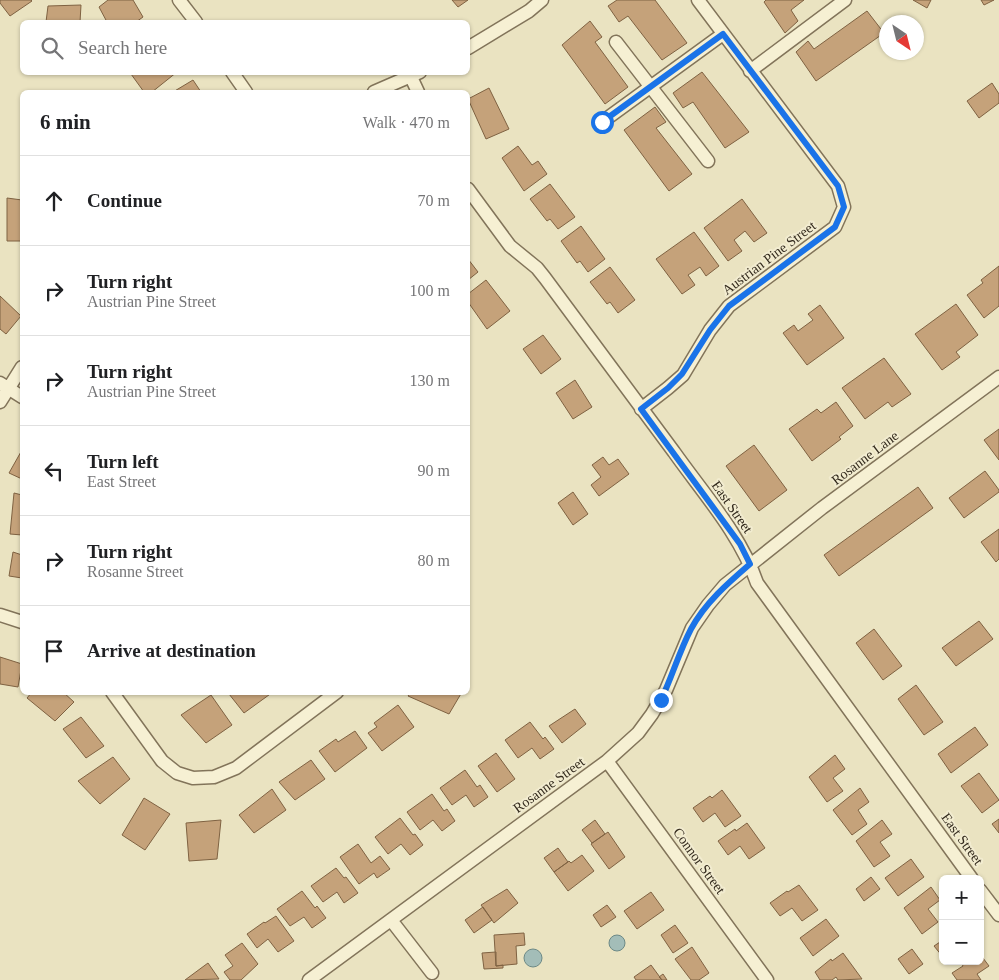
<!DOCTYPE html>
<html lang="en">
<head>
<meta charset="utf-8">
<style>
	body { margin:0; font-family:"Times New Roman",serif; background:#f6f6f6; color:#202124 }
	.controls { position:absolute; right:15px; bottom:15px; display:grid; overflow:hidden; border-radius:8px; box-shadow:0 1px 4px #0004 }
	.controls button { width:45px; height:45px; display:grid; place-items:center; padding:0; border:0; border-bottom:1px solid #e0e0e0; background:#fff; color:#202124; font:25px sans-serif }
	.compass { position:absolute; left:879px; top:15px; width:45px; height:45px; border-radius:50%; background:#fff; box-shadow:0 1px 4px #0004; rotate:145deg }
	.stop { position:absolute; width:15px; height:15px; margin:-11px; border:4px solid #1a73e8; border-radius:50%; background:#fff }
	.stop.end { background:#1a73e8; border-color:#fff; box-shadow:0 1px 5px #0008 }
	.list { margin:0; padding:0; list-style:none }
	h2 { display:flex; justify-content:space-between; align-items:center; height:65px; margin:0; padding:0 20px; font-size:21px }
	h2 small { font-size:16px; font-weight:400; color:#757577 }
	.list li { display:grid; grid-template-columns:32px 1fr auto; gap:15px; align-items:center; box-sizing:border-box; height:90px; padding:0 20px; border-top:1px solid #e0e0e0 }
	.list b { display:block; font-size:19px; white-space:nowrap }
	.list p { margin:0; font-size:16px; white-space:nowrap; color:#757577 }
	.list em { font-size:16px; font-style:normal; color:#757577 }
	.icon { flex:none; width:28px; height:28px; fill:none; stroke:currentColor; stroke-width:2; stroke-linecap:round; stroke-linejoin:round }
	.map { position:relative; flex:none; width:999px; height:980px; overflow:hidden }
	.search { position:absolute; background:#fff; box-shadow:0 1px 4px #0004; left:20px; top:20px; width:450px; height:55px; display:flex; align-items:center; gap:12px; box-sizing:border-box; padding:0 18px; border-radius:8px; color:#757577; font-size:19px }
	.panel { position:absolute; background:#fff; box-shadow:0 1px 4px #0004; left:20px; top:90px; width:450px; height:605px; border-radius:8px }
	.map>svg:first-child { display:block }
</style>
</head>
<body>
<div class="map">
<svg width="999" height="980" viewBox="0 0 999 980">
	<rect width="100%" height="100%" fill="#eae3c1"/>
	<!-- water -->
	<path fill="#a3bdb8" stroke="#6c8986" d="M609 943a8 8 0 1 1 16 0a8 8 0 1 1-16 0Z
		M524 958a9 9 0 1 1 18 0a9 9 0 1 1-18 0Z"/>
	<!-- building -->
	<path fill="#c5a27a" stroke="#7f6242" d="M0 0H31L32 1 10 16 0 3Z
		M108 0H133L143 17 136 22H107L99 7Z
		M452 0H468L458 7Z
		M617 0H655L687 43 662 60 628 16 619 22 608 6Z
		M766 0H804L791 10 798 21 785 33 764 2Z
		M913 0H931L927 8Z
		M981 0H994L984 5Z
		M81 5 80 22H46L48 6Z
		M867 11 884 33 816 81 796 52 808 41 814 49Z
		M590 21 602 37 595 42 628 87 605 104 562 45Z
		M132 72H177L152 92H144L131 74Z
		M702 72 749 132 725 148 693 102 683 108 673 93Z
		M193 80 201 92H173Z
		M992 83 999 94V103L979 118 967 101Z
		M489 88 509 129 486 139 468 99Z
		M655 107 666 122 656 128 692 174 669 191 624 130Z
		M518 146 532 165 538 161 547 174 524 191 502 158Z
		M550 184 575 217 558 229 550 219 547 221 530 199Z
		M7 198 22 200V241H7Z
		M742 199 767 233 754 242 745 231 734 240 742 251 728 261 704 228Z
		M581 226 605 259 588 272 580 261 577 263 561 241Z
		M694 232 719 266 706 276 700 267 688 275 695 285 682 294 656 259Z
		M468 259 478 272 468 280Z
		M999 266V306L984 318 967 295 983 283 981 280Z
		M610 267 635 300 618 313 610 302 607 304 590 282Z
		M486 280 510 311 487 329 468 302V294Z
		M0 296 21 316 6 334 0 329Z
		M956 304 978 335 956 352 960 357 942 370 915 334Z
		M820 305 844 338 807 365 783 333 794 325 798 331 813 320 808 314Z
		M543 335 561 359 541 374 523 349Z
		M884 358 911 394 892 407 888 402 865 419 842 388Z
		M575 380 592 407 573 419 556 393Z
		M836 402 853 426 839 437 841 439 812 461 789 429 817 409 821 413Z
		M999 429V460L984 440Z
		M754 445 787 490 759 511 726 466Z
		M22 450V479L9 473Z
		M603 457 609 465 618 459 629 474 599 496 591 485 601 477 592 465Z
		M985 471 999 490V492L964 518 949 498Z
		M918 487 933 508 839 576 824 555Z
		M573 492 588 514 573 525 558 503Z
		M14 493 22 495V535L10 534Z
		M999 529V559L996 562 981 542Z
		M13 552 22 555V578L9 576Z
		M979 621 993 639 956 666 942 648Z
		M874 629 902 666 883 680 856 643Z
		M0 657 22 664 18 687 0 684Z
		M916 685 943 722 924 735 898 699Z
		M32 692H63L74 702 55 721 27 698Z
		M231 692H273L244 713 229 694Z
		M411 692H462L449 714 408 696Z
		M211 695 232 725 206 743 181 715Z
		M398 705 414 727 382 751 368 733 377 727 374 723Z
		M575 709 586 724 562 743 549 726Z
		M81 717 104 746 86 758 63 729Z
		M530 722 543 739 545 737 554 749 540 759 532 748 518 758 505 740Z
		M975 727 988 745 951 773 938 754Z
		M355 731 367 748 335 772 319 751 336 739 338 742Z
		M496 753 515 779 497 792 478 766Z
		M835 755 845 769 833 778 843 791 827 802 809 777Z
		M113 757 130 779 100 804 78 781Z
		M311 760 325 779 295 800 279 782Z
		M465 770 477 787 480 785 488 797 474 807 466 795 452 805 440 788Z
		M979 773 999 800 982 813 961 786Z
		M860 788 869 802 858 810 867 824 852 835 833 810Z
		M272 789 286 810 254 833 239 815Z
		M722 790 741 816 725 827 715 813 703 822 693 808 710 796 712 798Z
		M432 794 444 811 447 809 455 821 442 831 433 820 420 830 407 812Z
		M144 798 170 814 145 850 122 835Z
		M400 818 413 835 415 834 423 845 410 855 401 844 388 854 375 837Z
		M999 819V833L992 824Z
		M221 820 217 859 189 861 186 823Z
		M595 820 605 834 592 843 582 830Z
		M882 820 892 834 880 842 890 856 874 867 856 841Z
		M747 823 765 848 749 859 740 846 728 855 718 841 735 829 736 831Z
		M608 832 625 857 609 869 591 844Z
		M358 844 371 863 380 856 390 869 377 878 374 873 359 884 340 857Z
		M558 848 568 862 554 872 544 858Z
		M582 855 594 871 568 891 554 872 569 861 571 863Z
		M911 859 924 877 898 896 885 878Z
		M336 868 344 878 346 877 358 893 344 903 337 892 323 902 311 886Z
		M871 877 880 889 864 901 856 889Z
		M799 885 818 910 802 921 792 908 780 916 770 903 787 891 788 892Z
		M931 887 940 900 928 909 938 922 922 934 904 908Z
		M507 889 518 903 494 923 481 905Z
		M302 891 315 908 317 906 326 918 312 928 304 917 290 926 277 909Z
		M651 892 664 910 637 929 624 911Z
		M607 905 616 917 601 927 593 915Z
		M483 907 492 920 474 933 465 920Z
		M276 916 294 941 278 952 268 939 257 948 247 934 264 922 265 923Z
		M826 919 839 936 813 956 800 938Z
		M675 925 688 943 673 953 661 935Z
		M524 933 525 945 516 946 517 964 496 966 494 935Z
		M943 940V957L934 946Z
		M242 943 258 964 241 980H230L224 972 233 966 225 955Z
		M692 947 709 973 699 980H691L675 959Z
		M912 949 923 964 909 974 898 959Z
		M496 952V966L503 965V968L484 969 482 953Z
		M843 953 862 979 838 980 836 977 832 980H820L815 972 831 959 832 961Z
		M980 954 989 966 977 974 981 980H957L952 973 963 966 962 964 966 961H980Z
		M208 963 219 979 185 980Z
		M651 965 662 980H636L634 977Z
		M663 974 667 980H662L659 977Z"/>
	<g fill="none" stroke-linecap="round" stroke-linejoin="round">
		<defs>
			<path id="street" d="M179 0 196 22
				M616 42 708 161
				M468 48 529 11 542 0
				M750 71 845 0
				M232 72 246 92
				M411 77 418 92
				M374 92 420 72
				M602 122 723 34
				M468 189 510 246 537 268 545 278C588 336 631 394 674 452 703 493 741 535 757 583L972 879
				M0 383 22 397
				M0 402 22 367
				M641 409 668 388 683 375 710 330 729 306 835 227 844 207 838 186 698 0
				M0 615 22 622
				M112 692 162 761 177 773 193 778 214 777 236 768 337 692
				M607 761 767 980
				M980 890 999 915
				M391 920 432 973
				M309 980 607 761 638 733 652 714 666 690 692 628 708 605 725 585 822 508 999 377"/>
		</defs>
		<!-- street casing -->
		<use href="#street" stroke="#82745a" stroke-width="15"/>
		<!-- street -->
		<use href="#street" stroke="#f6f0d3" stroke-width="12"/>
	</g>
	<g fill="none" stroke-linecap="round" stroke-linejoin="round">
		<!-- route -->
		<path stroke="#1a73e8" stroke-width="6" d="M602 122 723 34 838 186 844 207 835 227 729 306 710 330 682 374 668 388 641 409 740 544 750 564C728 583 705 603 691 629 679 652 672 677 661 700"/>
	</g>
	<g text-anchor="middle" dominant-baseline="central" stroke-width="4" stroke-linejoin="round" paint-order="stroke">
		<!-- street labels -->
		<g font-size="14" fill="#332a1d" stroke="#f2ecd0">
			<text transform="translate(769 258) rotate(-37)">Austrian Pine Street</text>
			<text transform="translate(865 458) rotate(-37)">Rosanne Lane</text>
			<text transform="translate(732 507) rotate(55)">East Street</text>
			<text transform="translate(549 785) rotate(-36)">Rosanne Street</text>
			<text transform="translate(962 839) rotate(54)">East Street</text>
			<text transform="translate(699 861) rotate(54)">Connor Street</text>
		</g>
	</g>
</svg>
<div class="controls">
<button>+</button>
<button>−</button>
</div>
<svg class="compass" viewBox="-18 -18 36 36"><path d="M0-13l5 13h-10z" fill="#e53935"/><path d="M0 13l5-13h-10z" fill="#757577"/></svg>
<div class="stop" style="left:602px;top:122px"></div>
<div class="stop end" style="left:661px;top:700px"></div>
<div class="search"><svg class="icon" aria-label="search" viewBox="0 0 24 24"><circle cx="10" cy="10" r="6"/><path d="M15 15l6 6"/></svg>Search here</div>
<section class="panel">
<h2>6 min<small>Walk · 470 m</small></h2>
<ul class="list">
<li><svg class="icon" aria-label="ahead" viewBox="0 0 24 24"><path d="M12 20V5M6 11l6-6 6 6"/></svg><div><b>Continue</b></div><em>70 m</em></li>
<li><svg class="icon" aria-label="right" viewBox="0 0 24 24"><path d="M7 20v-9h11M14 6l5 5-5 5"/></svg><div><b>Turn right</b><p>Austrian Pine Street</p></div><em>100 m</em></li>
<li><svg class="icon" aria-label="right" viewBox="0 0 24 24"><path d="M7 20v-9h11M14 6l5 5-5 5"/></svg><div><b>Turn right</b><p>Austrian Pine Street</p></div><em>130 m</em></li>
<li><svg class="icon" aria-label="left" viewBox="0 0 24 24"><path d="M17 20v-9H6M10 6l-5 5 5 5"/></svg><div><b>Turn left</b><p>East Street</p></div><em>90 m</em></li>
<li><svg class="icon" aria-label="right" viewBox="0 0 24 24"><path d="M7 20v-9h11M14 6l5 5-5 5"/></svg><div><b>Turn right</b><p>Rosanne Street</p></div><em>80 m</em></li>
<li><svg class="icon" aria-label="arrive" viewBox="0 0 24 24"><path d="M6 21V4h12l-3 4 3 4H6"/></svg><div><b>Arrive at destination</b></div></li>
</ul>
</section>
</div>
</body>
</html>
